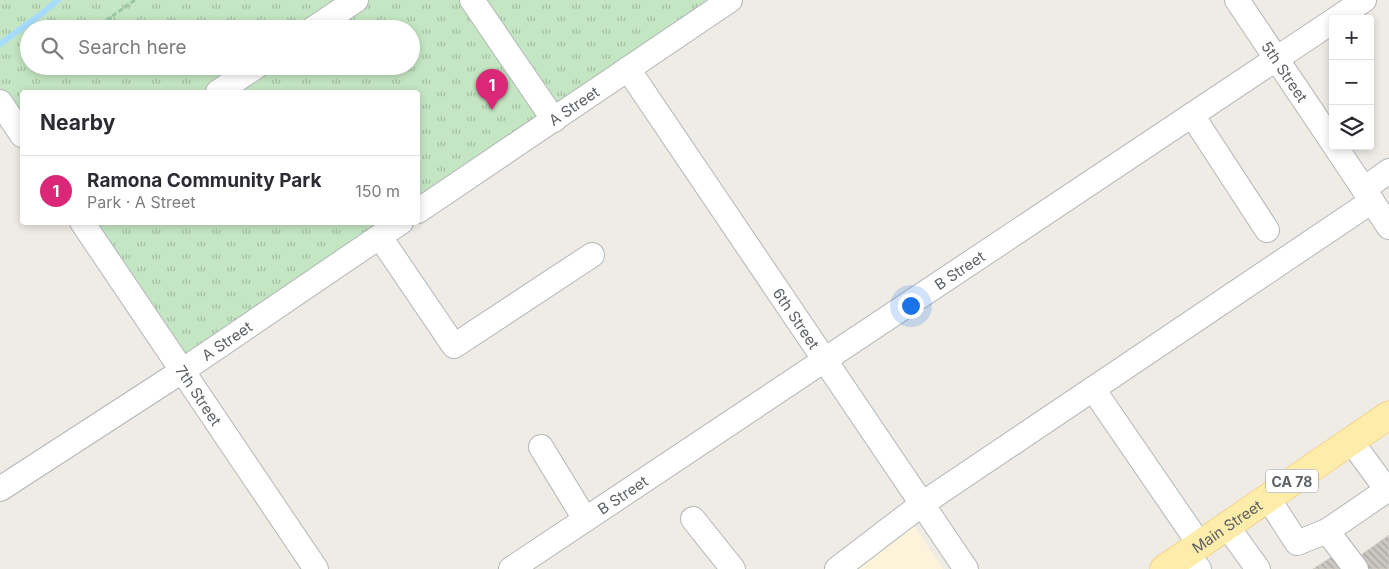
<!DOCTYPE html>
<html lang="en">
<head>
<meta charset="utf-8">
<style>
	body { margin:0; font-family:Inter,sans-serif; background:#f7f7f7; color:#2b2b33 }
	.controls { position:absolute; right:15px; top:15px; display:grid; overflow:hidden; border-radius:5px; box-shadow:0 2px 8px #0003 }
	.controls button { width:45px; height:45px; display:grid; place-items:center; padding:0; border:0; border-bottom:1px solid #e1e1e2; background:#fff; color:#2b2b33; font:25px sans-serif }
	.you { position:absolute; left:910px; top:305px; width:18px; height:18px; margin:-12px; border:4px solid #fff; border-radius:50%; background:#1a73e8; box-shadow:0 0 0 8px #1a73e833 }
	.badge { display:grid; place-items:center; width:32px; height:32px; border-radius:50%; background:#db2777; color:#fff; font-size:16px; font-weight:700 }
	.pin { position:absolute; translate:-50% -41px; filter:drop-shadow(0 1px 2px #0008) }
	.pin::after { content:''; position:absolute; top:26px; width:18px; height:15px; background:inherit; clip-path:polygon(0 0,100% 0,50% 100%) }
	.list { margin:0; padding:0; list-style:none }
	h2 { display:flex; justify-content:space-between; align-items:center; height:65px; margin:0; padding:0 20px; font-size:21px }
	h2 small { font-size:16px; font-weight:400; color:#7c7c81 }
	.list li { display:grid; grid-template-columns:32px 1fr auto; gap:15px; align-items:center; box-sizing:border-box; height:70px; padding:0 20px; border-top:1px solid #e1e1e2 }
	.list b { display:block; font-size:19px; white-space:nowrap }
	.list p { margin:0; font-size:16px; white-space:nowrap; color:#7c7c81 }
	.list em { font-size:16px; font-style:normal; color:#7c7c81 }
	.icon { flex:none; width:28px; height:28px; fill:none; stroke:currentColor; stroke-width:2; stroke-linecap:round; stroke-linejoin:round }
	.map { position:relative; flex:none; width:1389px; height:569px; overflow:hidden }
	.search { position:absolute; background:#fff; box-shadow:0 2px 8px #0003; left:20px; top:20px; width:400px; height:55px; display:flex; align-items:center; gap:12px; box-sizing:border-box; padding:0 18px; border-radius:28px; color:#7c7c81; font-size:19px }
	.panel { position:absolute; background:#fff; box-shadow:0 2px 8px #0003; left:20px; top:90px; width:400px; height:135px; border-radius:5px }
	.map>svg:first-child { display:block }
</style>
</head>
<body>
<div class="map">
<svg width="1389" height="569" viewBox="0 0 1389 569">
	<defs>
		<pattern id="park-tufts" width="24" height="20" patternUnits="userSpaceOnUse" patternTransform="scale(1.25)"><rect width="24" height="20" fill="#c4e6c2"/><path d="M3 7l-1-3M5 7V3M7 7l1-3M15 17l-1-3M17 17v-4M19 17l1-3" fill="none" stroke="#a2bea1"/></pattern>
		<pattern id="building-back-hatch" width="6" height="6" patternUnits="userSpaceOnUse" patternTransform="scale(1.25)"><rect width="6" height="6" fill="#cac7c2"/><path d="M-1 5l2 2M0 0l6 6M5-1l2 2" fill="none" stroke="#a7a5a1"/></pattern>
	</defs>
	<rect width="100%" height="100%" fill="#efece5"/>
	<!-- commercial -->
	<path fill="#fdf3db" d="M911 521 943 569H844Z"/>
	<!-- park -->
	<path fill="url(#park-tufts)" fill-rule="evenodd" d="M0 0H728L418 211V92H22V135L0 101ZM29 29H411V66H29Z
		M82 223H401L182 371Z"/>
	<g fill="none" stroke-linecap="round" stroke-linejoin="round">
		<!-- stream -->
		<path stroke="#a6dcfe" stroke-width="6" d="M0 44 41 14 58 0"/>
	</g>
	<!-- building -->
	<path fill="url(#building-back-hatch)" stroke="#d3cdc3" d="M1389 535V569H1361L1354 560Z
		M1336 554 1346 569H1313Z"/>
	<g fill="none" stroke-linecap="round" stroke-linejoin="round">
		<defs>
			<g id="minor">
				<path d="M472 0 554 120"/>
				<path id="s1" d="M1237 0 1333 143"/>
				<path d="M1336 19 1364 0"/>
				<path d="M313 29 356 0"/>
				<path id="s2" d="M628 69 966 569"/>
				<path d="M218 92 257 66"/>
				<path d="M0 102 22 135"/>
				<path d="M1192 115 1267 230"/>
				<path d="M1335 146 1389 227"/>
				<path d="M1364 189 1389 171"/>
				<path id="s3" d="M418 211 730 0"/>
				<path id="s4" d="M82 222 316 569"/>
				<path d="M380 237 454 346 592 255"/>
				<path d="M1093 389 1200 545"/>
				<path d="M541 447 585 519"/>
				<path id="s5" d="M0 489 182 371 401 222"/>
				<path d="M1268 498 1297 543 1327 531 1387 490 1351 441"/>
				<path d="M693 519 733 569"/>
				<path d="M1227 526 1258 569"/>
				<path d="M1327 531 1356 569"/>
				<path d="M1187 553 1199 569"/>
				<path id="s6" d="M511 569 1333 21"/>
				<path d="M837 569 922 504 1372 201"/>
			</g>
			<g id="major">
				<path id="s7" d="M1164 569 1389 415"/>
			</g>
		</defs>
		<!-- minor casing -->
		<use href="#minor" stroke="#b2b6b9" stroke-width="26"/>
		<!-- major casing -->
		<use href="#major" stroke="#efbe5e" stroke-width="29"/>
		<!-- path -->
		<path stroke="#9bc7a5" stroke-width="3" stroke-dasharray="5 2.5" stroke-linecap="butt" d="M94 29 135 0"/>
		<!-- minor -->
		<use href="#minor" stroke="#fff" stroke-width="24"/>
		<!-- major -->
		<use href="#major" stroke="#feecab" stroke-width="28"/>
	</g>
	<g text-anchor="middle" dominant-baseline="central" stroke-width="4" stroke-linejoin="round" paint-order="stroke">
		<!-- shield labels -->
		<rect fill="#fff" stroke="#8e9093" stroke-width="1" x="1266" y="469.5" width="52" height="23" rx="4"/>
		<g font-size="14" font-weight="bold" fill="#5d6165">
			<text x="1292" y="481">CA 78</text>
		</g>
		<!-- street labels -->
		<g font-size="15" fill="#5d6165" stroke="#fff">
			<text stroke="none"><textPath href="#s1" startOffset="86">5th Street</textPath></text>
			<text stroke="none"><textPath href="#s3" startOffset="188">A Street</textPath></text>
			<text stroke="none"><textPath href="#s6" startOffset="539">B Street</textPath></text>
			<text stroke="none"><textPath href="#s2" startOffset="301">6th Street</textPath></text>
			<text stroke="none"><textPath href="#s5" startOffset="271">A Street</textPath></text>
			<text stroke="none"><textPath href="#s4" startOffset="209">7th Street</textPath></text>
			<text stroke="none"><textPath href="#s6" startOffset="134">B Street</textPath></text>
			<text stroke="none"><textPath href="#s7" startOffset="76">Main Street</textPath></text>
		</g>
	</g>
</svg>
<div class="controls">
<button>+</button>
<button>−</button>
<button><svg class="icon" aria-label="layers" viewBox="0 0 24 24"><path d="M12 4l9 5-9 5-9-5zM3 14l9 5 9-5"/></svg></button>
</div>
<div class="you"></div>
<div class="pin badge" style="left:492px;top:110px">1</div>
<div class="search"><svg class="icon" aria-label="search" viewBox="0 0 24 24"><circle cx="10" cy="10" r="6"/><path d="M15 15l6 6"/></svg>Search here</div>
<section class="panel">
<h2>Nearby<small></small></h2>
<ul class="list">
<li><span class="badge">1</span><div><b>Ramona Community Park</b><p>Park · A Street</p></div><em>150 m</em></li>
</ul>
</section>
</div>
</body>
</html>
